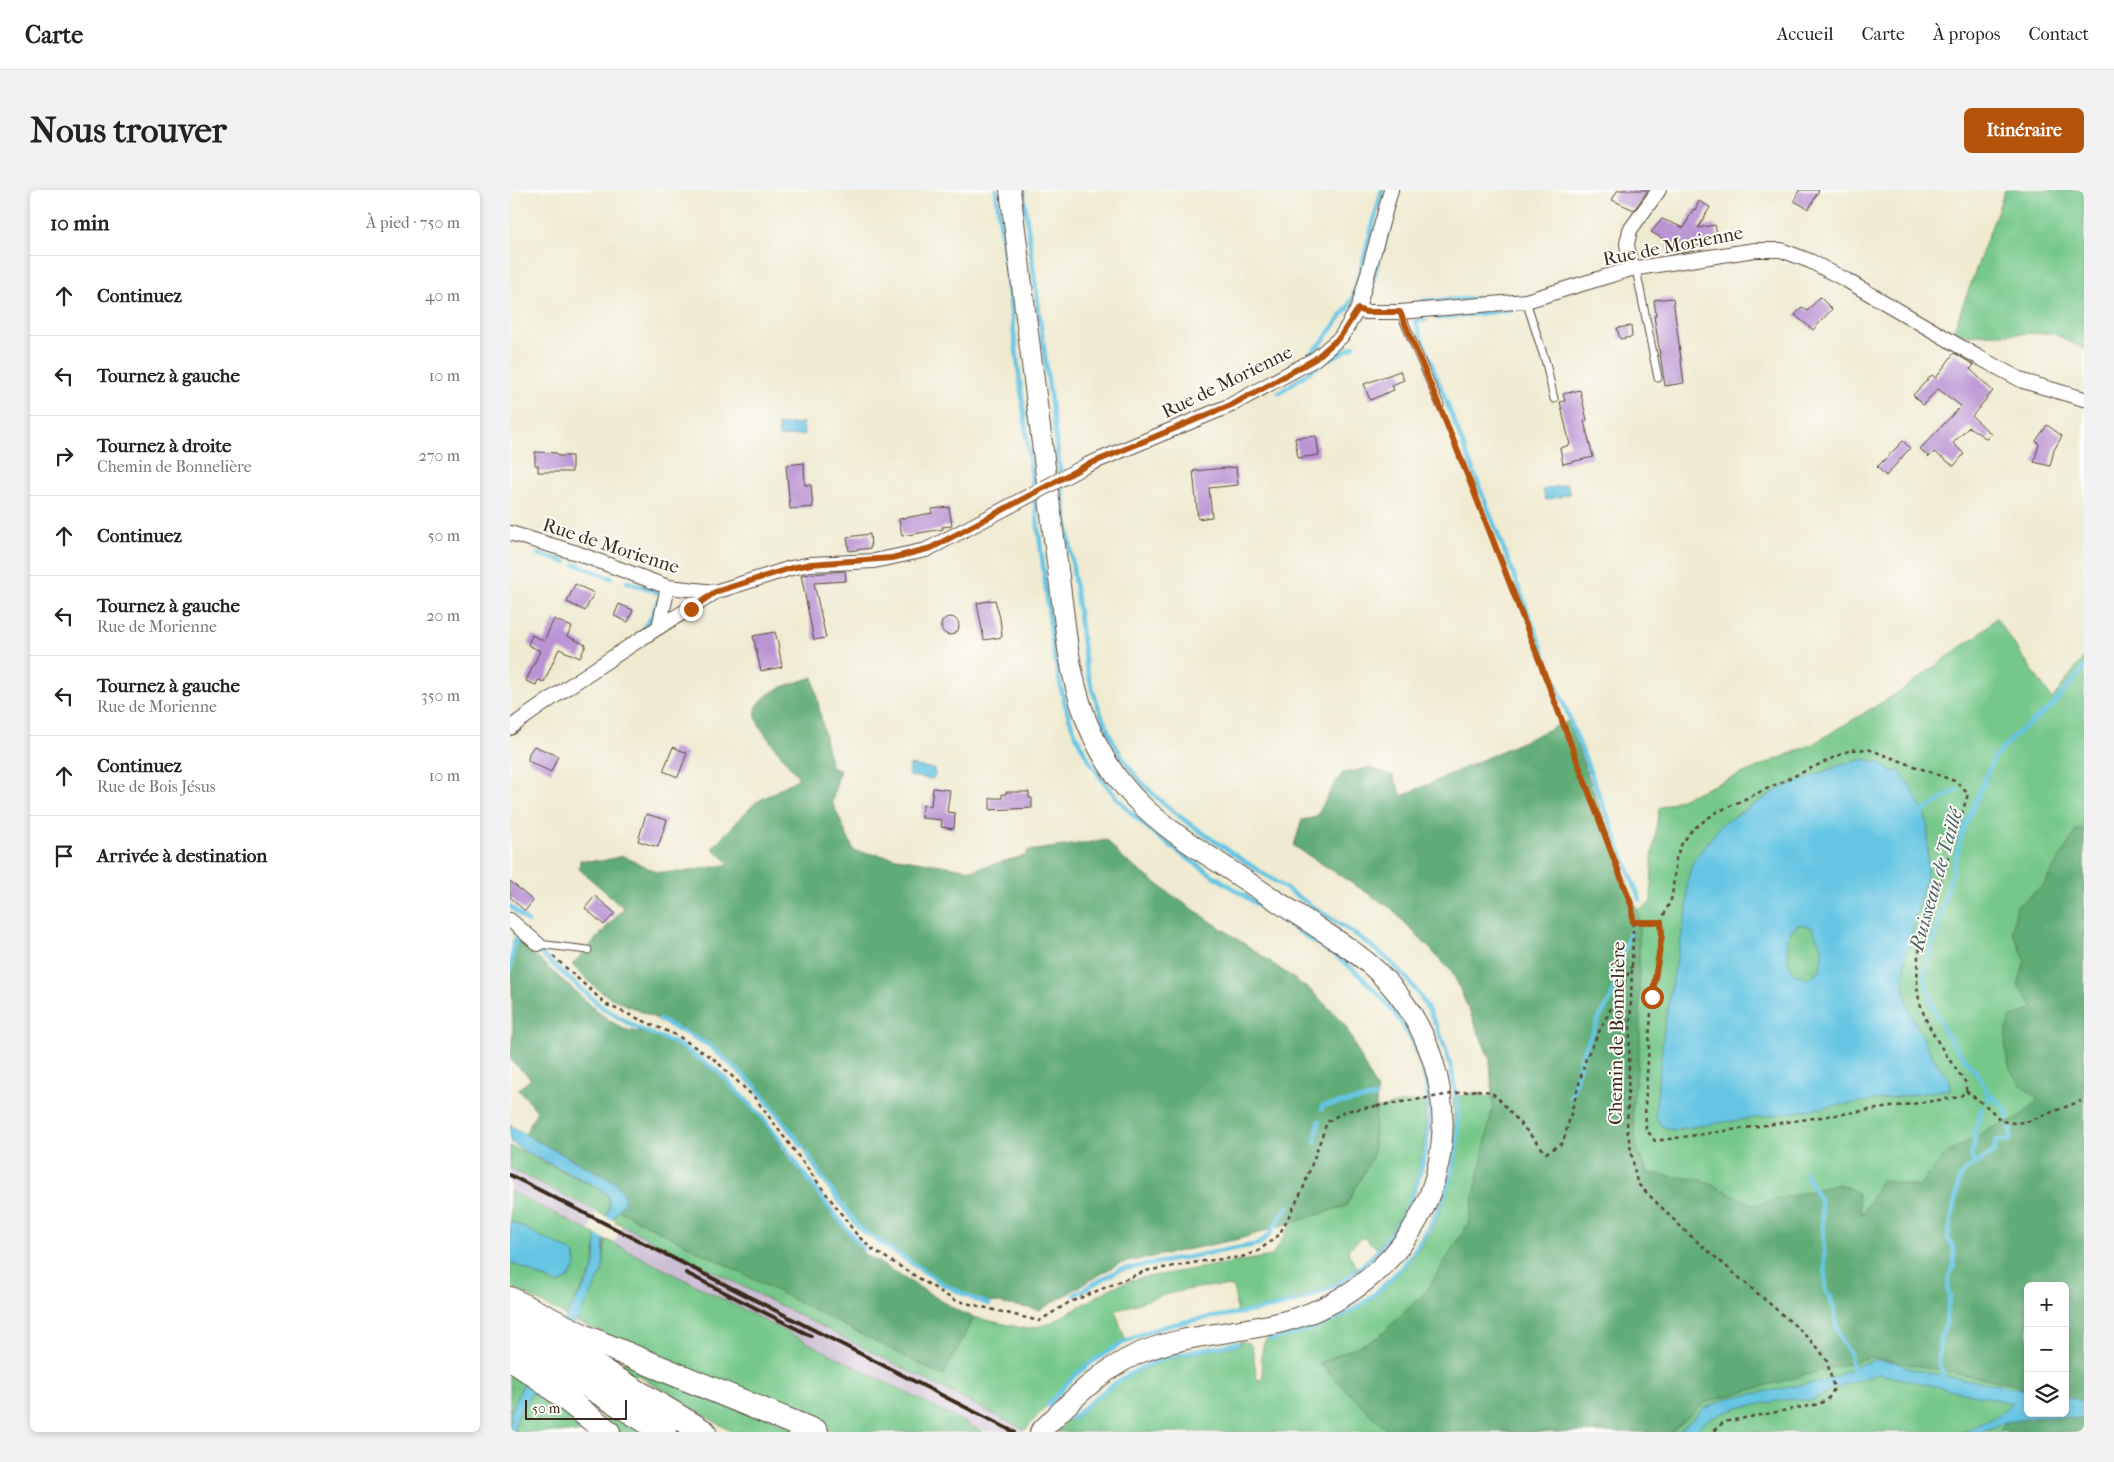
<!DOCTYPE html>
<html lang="fr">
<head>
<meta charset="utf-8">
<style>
  :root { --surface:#fff; --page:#f2f2f2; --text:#222; --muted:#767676; --line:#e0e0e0; --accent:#b45309 }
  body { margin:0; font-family:"IM FELL French Canon",serif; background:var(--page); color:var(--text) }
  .controls { position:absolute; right:15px; bottom:15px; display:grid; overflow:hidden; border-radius:8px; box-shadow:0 2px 8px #0003 }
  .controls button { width:45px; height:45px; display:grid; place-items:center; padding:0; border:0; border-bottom:1px solid var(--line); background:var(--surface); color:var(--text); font:25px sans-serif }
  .scale { position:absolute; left:15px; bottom:12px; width:102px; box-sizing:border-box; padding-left:5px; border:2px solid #3b2a1e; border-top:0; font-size:14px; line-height:18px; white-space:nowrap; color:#3b2a1e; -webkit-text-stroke:4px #fdfcf7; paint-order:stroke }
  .stop { position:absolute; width:15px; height:15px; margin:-11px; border:4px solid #b45309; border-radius:50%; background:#fff }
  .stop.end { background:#b45309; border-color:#fff; box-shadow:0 1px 5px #0008 }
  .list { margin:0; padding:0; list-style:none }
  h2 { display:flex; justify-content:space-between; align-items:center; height:65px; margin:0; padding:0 20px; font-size:21px }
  h2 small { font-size:16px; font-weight:400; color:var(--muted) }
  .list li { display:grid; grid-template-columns:32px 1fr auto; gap:15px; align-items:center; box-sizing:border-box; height:80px; padding:0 20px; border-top:1px solid var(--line) }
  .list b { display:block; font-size:19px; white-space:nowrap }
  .list p { margin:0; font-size:16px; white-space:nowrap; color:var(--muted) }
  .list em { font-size:16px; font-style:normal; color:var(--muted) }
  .icon { flex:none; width:28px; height:28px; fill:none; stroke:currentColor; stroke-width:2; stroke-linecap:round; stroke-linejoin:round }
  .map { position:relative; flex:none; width:1574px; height:1242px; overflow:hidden; border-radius:8px }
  header { display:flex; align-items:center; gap:30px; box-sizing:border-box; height:70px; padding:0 25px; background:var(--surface); border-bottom:1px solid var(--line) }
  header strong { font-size:24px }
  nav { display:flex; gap:28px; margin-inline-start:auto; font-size:18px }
  .intro { display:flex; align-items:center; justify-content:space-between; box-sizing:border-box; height:120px; padding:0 30px }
  h1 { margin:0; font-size:35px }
  .button { padding:12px 22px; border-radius:8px; background:var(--accent); color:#fff; font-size:18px; font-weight:700 }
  main { display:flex; gap:30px; padding:0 30px }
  aside { flex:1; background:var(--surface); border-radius:8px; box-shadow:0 2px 8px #0003 }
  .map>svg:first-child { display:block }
  .industrial { fill:#ccbed4 }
  .green { fill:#76c88a; stroke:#587954; fill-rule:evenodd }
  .forest { fill:#60ac76; stroke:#4e6b4a; fill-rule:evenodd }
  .water { fill:#65c5e3; stroke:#507880; fill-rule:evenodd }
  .pier { fill:#efead0 }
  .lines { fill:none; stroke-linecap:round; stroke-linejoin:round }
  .stream { stroke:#65c5e3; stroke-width:4.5 }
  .building { fill:#b993d3 }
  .service-casing { stroke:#564739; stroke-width:9 }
  .minor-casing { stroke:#564739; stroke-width:16 }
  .secondary-casing { stroke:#564739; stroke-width:22 }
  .trunk-casing { stroke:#564739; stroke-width:26 }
  .path { stroke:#564739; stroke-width:2.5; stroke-dasharray:4 4; stroke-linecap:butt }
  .service { stroke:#fff; stroke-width:7 }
  .minor { stroke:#fff; stroke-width:14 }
  .secondary { stroke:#fff; stroke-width:20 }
  .trunk { stroke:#fff; stroke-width:24 }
  .rail { stroke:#3b2a1e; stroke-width:4 }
  .minor-bridge-casing { stroke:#564739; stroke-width:16; stroke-linecap:butt }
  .path-bridge { stroke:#564739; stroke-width:2.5; stroke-dasharray:4 4; stroke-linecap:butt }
  .minor-bridge { stroke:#fff; stroke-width:14 }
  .route { stroke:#b45309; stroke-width:6 }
  .labels { text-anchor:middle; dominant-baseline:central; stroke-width:4; stroke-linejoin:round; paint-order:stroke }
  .street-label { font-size:19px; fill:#3b2a1e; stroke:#fdfcf7 }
  .water-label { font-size:20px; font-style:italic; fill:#4a6063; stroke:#fdfcf7 }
</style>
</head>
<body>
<header>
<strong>Carte</strong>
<nav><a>Accueil</a><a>Carte</a><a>À propos</a><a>Contact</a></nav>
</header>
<div class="intro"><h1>Nous trouver</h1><a class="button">Itinéraire</a></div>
<main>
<aside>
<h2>10 min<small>À pied · 750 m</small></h2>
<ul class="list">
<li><svg class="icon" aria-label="ahead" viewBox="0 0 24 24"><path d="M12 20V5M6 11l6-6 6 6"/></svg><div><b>Continuez</b></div><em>40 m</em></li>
<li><svg class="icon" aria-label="left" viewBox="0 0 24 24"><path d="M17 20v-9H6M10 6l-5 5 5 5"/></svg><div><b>Tournez à gauche</b></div><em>10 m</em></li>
<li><svg class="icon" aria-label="right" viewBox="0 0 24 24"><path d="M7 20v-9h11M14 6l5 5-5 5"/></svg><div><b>Tournez à droite</b><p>Chemin de Bonnelière</p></div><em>270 m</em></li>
<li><svg class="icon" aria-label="ahead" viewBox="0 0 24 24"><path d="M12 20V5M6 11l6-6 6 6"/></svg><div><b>Continuez</b></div><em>50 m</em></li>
<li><svg class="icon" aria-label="left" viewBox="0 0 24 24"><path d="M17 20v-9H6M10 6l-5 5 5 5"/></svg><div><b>Tournez à gauche</b><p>Rue de Morienne</p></div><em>20 m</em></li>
<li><svg class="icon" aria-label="left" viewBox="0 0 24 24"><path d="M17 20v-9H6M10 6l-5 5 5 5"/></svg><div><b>Tournez à gauche</b><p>Rue de Morienne</p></div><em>350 m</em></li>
<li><svg class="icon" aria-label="ahead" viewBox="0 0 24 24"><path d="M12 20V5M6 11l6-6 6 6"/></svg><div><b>Continuez</b><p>Rue de Bois Jésus</p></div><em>10 m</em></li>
<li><svg class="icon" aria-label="arrive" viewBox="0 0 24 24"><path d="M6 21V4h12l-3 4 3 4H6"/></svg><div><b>Arrivée à destination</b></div></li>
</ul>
</aside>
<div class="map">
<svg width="1574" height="1242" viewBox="0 0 1574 1242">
  <rect width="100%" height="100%" fill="#fdfcf7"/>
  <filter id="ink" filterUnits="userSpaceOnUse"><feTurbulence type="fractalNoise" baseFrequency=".02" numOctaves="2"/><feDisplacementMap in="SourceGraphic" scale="10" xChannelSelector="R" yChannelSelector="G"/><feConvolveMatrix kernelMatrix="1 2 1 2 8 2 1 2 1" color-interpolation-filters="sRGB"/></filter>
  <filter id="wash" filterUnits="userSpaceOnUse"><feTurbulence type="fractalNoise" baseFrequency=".0096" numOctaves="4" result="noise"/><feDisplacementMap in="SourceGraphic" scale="20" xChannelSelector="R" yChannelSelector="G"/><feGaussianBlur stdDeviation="1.12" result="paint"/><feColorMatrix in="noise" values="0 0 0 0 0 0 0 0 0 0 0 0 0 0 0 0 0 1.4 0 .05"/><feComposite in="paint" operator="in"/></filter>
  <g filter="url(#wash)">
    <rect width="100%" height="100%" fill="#efead0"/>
    <!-- industrial -->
    <g class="industrial">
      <polygon points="0,978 86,1022 79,1041 0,1001"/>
      <polygon points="112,1034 515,1240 513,1242 473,1242 104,1054"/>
    </g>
    <!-- green -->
    <g class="green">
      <polygon points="1495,0 1574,0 1574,159 1543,143 1442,145"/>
      <path d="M1486 428 1542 509 1574 467V1242H547L557 1230 562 1231C579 1216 596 1200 616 1188 651 1167 691 1162 731 1155L730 1151 739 1153 742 1157 747 1190 753 1189C753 1177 747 1151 761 1146L762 1150C778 1146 794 1142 809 1136 867 1115 920 1062 937 1002 944 977 945 933 943 907L966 903 982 908 980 869 943 783 881 718 784 656 792 630 1122 723 1141 713 1142 669 1149 618 1301 555 1391 501 1468 445ZM1518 1096H1555V1223H1518Z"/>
      <path d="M915 911C919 966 904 1016 867 1058L853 1047 839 1058 838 1063 847 1077C807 1107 775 1114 727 1123L724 1097C683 1093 644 1108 605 1121L616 1151C573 1174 546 1204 515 1240L102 1030 108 1020 370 1153 450 1122 457 1126 517 1139 539 1134 603 1097 625 1089 762 1066 783 1032 836 1016 863 965 866 919 889 913Z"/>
      <path d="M0 956 94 1001C101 1010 100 1016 96 1026L0 978Z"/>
      <path d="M0 1001 87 1045 83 1080 56 1126 0 1096V1072L47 1094C60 1091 68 1079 65 1065L61 1062 0 1031Z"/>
      <polygon points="95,1049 473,1242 323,1242 66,1131 90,1086 94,1074"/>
      <polygon points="116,1169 293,1242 222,1242 128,1185 126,1187 111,1178"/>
      <polygon points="0,1182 16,1193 19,1207 25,1200 69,1232 87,1242 0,1242"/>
      <polygon points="87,1218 91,1218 131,1242 108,1242 86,1220"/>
    </g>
    <!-- forest -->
    <g class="forest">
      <path d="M303 487 321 577 330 579 322 612 344 661 462 680 517 665V661L597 650 611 667 662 705 751 765 804 803 835 835 867 901 863 965 836 1016 729 1049 608 1074 530 1120 464 1109 435 1095 363 1048 349 1038 339 1025 297 963 245 896 199 855 176 842 101 808 86 798 62 775 114 718 69 679 70 670 91 671 113 666 147 682H173L220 674 202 658 245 613 289 588C279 574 249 541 246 527 243 516 254 507 262 502 274 495 290 492 303 487Z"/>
      <path d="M1058 531 1129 725 1130 853 1122 920 1127 960 1139 983 1192 990 1244 1015 1329 994 1347 1002 1352 1025 1371 990 1408 997 1436 964 1481 938 1509 928 1528 909C1522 903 1513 898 1508 891 1493 874 1493 848 1500 828L1524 818 1508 795 1515 770 1502 741 1507 716 1533 696 1567 639H1574V1242H1490L1511 1195 1361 1167 1196 1212 1161 1242H878L809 1173 869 1147 917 1100 958 1034 983 916 980 869 943 783 881 718 784 656 792 630 806 627 825 593 833 583 860 578 883 586 892 606ZM1518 1096H1555V1223H1518Z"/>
      <polygon points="8,751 92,825 113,839 152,847 169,855 210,883 253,928 270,957 353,1063 450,1122 464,1127 433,1186 108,1020 115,1010 103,991 15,944 27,921 8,899 21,889 0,869 3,842 1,771"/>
    </g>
    <!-- water -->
    <g class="water">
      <polygon points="293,233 294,245 269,247 268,235"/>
      <polygon points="1057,294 1060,304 1036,310 1033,300"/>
      <path d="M1357 569 1363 573 1370 571 1377 579 1385 582 1389 580 1400 596 1415 625 1418 639 1417 683 1395 769 1394 794 1396 808 1401 824 1422 866 1439 890 1440 899 1162 940 1151 936 1145 924 1153 846 1162 792 1177 720V691L1183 672 1211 635 1274 596H1278L1333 574ZM1289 734 1302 737 1313 760 1310 780 1298 789 1285 784 1279 774 1277 749 1282 739Z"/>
      <polygon points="400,575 424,579 425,586 422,589 399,586"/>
      <path d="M0 935 27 951 103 991 112 1000 115 1010C107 1022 97 1036 94 1050 92 1062 96 1073 91 1084 70 1132 39 1174 12 1218L6 1231 5 1242H0V1224L12 1197 79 1089 85 1073 86 1047 100 1016 98 1006 91 999 12 960 0 951Z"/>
      <polygon points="0,1031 64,1063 66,1076 57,1090 47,1094 0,1072"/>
      <polygon points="1364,1170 1385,1172 1403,1180 1518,1200 1518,1223 1555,1223 1555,1207 1574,1211 1574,1229 1549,1227 1523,1228 1495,1232 1470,1242 1452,1242 1488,1226 1502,1213 1369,1184 1357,1187 1320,1200 1301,1211 1280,1209 1227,1218 1198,1229 1183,1242 1168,1242 1195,1218 1219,1208 1315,1191 1351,1174"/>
    </g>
    <!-- pier -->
    <polygon class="pier" points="93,1025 105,1031 97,1050 85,1044"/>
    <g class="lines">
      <!-- stream -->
      <g class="stream">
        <path d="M486 0 544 464C550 492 554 519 566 545 599 618 656 655 721 697 756 720 791 743 826 766 879 806 922 860 919 930 914 1017 866 1091 778 1114 729 1127 678 1125 630 1145 609 1154 587 1167 569 1182 558 1191 548 1204 538 1215"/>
        <path d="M513 0 576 477C588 521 603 563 635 596 661 623 693 643 724 664 755 685 786 705 817 726 842 742 867 758 888 779 919 810 939 856 945 899 952 940 946 984 927 1022 902 1073 865 1115 810 1136 795 1142 778 1146 761 1150"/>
        <polyline points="872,62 888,0"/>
        <polyline points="862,93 868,73"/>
        <polyline points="912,111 976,108"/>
        <polyline points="839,119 837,118 844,105 872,0"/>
        <polyline points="928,128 1002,120"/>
        <polyline points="916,130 905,131 1130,710"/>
        <polyline points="797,167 813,151 837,118"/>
        <polyline points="820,169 844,156"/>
        <polyline points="769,203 808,176"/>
        <polyline points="28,364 56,372"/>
        <polyline points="65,374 101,388"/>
        <polyline points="117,392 143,400 147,403"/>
        <polyline points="135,436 142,427 148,411"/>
        <polyline points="1410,624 1446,600"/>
        <polyline points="0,716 18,732"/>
        <polyline points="24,758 93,818 127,838 169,855 210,883 253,928 317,1015 353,1059"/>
        <polyline points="0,781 5,750 8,748 14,749"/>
        <polyline points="150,830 199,855 245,896 293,957"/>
        <path d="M1479 904C1488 911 1497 917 1498 928"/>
        <polyline points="1061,907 1073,863 1091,825 1101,809 1119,744"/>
        <polyline points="1479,911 1479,904 1468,885 1440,850 1425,822 1414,787 1453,641 1484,568 1505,545 1540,518 1574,478"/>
        <polyline points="812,919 812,916 865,907"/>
        <polyline points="805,953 809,931"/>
        <polyline points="297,963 311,986 349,1038 435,1095 464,1109 479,1114"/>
        <path d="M1466 973C1457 964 1462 965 1464 955 1465 951 1465 946 1464 942 1469 936 1468 927 1472 919"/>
        <polyline points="1296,983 1298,990 1310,1009 1312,1023 1316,1102 1321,1106 1321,1113 1325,1118 1325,1130 1331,1150 1340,1163 1343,1184"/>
        <polyline points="564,1105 609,1080 749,1054 760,1044 778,1016"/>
        <polyline points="1430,1188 1433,1182 1429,1175 1430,1148 1437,1132 1436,1128 1440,1106 1438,1102 1439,1086 1444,1076 1444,1060 1438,1047 1449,990 1455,980 1483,963 1487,950 1499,951 1501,947 1500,938"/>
        <path d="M561 1229C585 1208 608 1188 638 1175 666 1163 698 1159 728 1153"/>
      </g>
    </g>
    <g id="blocks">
      <!-- building -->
      <g class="building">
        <polygon points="1108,0 1138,0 1124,20 1102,10"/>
        <polygon points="1289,0 1309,0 1299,19 1284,11"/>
        <polygon points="1189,11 1200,17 1188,38 1205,35 1208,48 1201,49 1200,55 1185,56 1185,60 1158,64 1157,51 1141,42 1152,29 1174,38 1183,19 1185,20"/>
        <polygon points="1310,107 1322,119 1303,140 1285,125 1292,117 1297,121"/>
        <polygon points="1163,108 1174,193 1155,196 1144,126 1146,125 1144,110"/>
        <polygon points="1121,136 1122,147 1110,149 1107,138"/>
        <polygon points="1444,163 1464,175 1460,179 1483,201 1462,226 1481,244 1477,249 1459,237 1443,253 1454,264 1444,276 1424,262 1419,267 1410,259 1451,216 1428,199 1413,215 1403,205 1422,185 1426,188"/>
        <polygon points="890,181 894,190 882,195 884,200 860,210 854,194"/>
        <polygon points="1070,200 1077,230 1074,231 1083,267 1053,274 1050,258 1060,255 1050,212 1055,211 1053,204"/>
        <polygon points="1537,235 1552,246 1544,260 1540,276 1524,272 1529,254 1526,251"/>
        <polygon points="806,246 809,265 788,268 785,248"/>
        <polygon points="1393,251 1400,258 1376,286 1367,277"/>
        <polygon points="25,262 47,263 48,266 62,266 62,282 28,282 28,275 25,275"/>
        <polygon points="294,273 295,295 301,295 303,317 280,319 276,275"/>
        <polygon points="726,277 728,295 699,298 702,327 688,329 683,281"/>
        <polygon points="439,317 442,336 432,337 433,339 392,346 389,329 422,323 422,319"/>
        <polygon points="360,344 361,358 339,361 337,347"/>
        <polygon points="335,381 336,391 304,393 316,448 304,450 291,385"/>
        <polygon points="65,394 84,403 75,421 57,412"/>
        <polygon points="485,410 490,428 492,447 474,450 467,413"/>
        <polygon points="109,414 123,420 118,432 104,426"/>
        <circle cx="440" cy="436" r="9"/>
        <polygon points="44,429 62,437 57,446 76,455 70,468 49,459 34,492 28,490 26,495 16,491 30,461 18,455 22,445 34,451"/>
        <polygon points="265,442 268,453 272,477 251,481 243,446"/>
        <polygon points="24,556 48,566 41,582 18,571 19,563"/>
        <polygon points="163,557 177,563 168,587 153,581"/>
        <polygon points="423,598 440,600 437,622 445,623 444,639 431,637 432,630 412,628 413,615 421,616"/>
        <polygon points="496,602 519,602 519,608 522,608 522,618 480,620 480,608 492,608 492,604 496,604"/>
        <polygon points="136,624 157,630 148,657 128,651"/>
        <polygon points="0,691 23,711 15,721 0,707"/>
        <polygon points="85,706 105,723 94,735 75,718"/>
      </g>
    </g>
  </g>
  <g filter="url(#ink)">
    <use href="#blocks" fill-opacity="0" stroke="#564739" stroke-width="1"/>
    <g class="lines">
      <defs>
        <g id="service">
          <polyline points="1126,79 1148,188"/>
          <polyline points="1016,111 1036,173 1044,209"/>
          <polyline points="890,122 930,215"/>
          <polyline points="28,754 78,760"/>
        </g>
        <g id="minor">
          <polyline points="1121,79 1117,54 1120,40 1149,0"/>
          <polyline points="848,119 856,122 890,122 1016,111 1121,79 1245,60 1271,60 1300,71 1336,90 1468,167 1513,191 1574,209"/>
          <polyline points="577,275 721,215 805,169 831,147 848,119 881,0"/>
          <polyline points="0,343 67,363 158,397 205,402 281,378 301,374 364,371 416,360 483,325"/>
          <polyline points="149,437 158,397"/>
          <path d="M0 538C47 503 97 471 146 439 166 426 186 416 205 402"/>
          <polyline points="0,730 28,754"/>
        </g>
        <path id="secondary" d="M500 0 558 459C566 509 581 555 613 595 638 626 672 649 705 670 736 691 768 712 799 732 822 747 847 762 867 781 920 832 943 905 928 976 911 1054 848 1113 772 1132 724 1144 673 1144 627 1164 589 1181 559 1213 530 1242"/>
        <g id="trunk">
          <polyline points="0,1109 75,1147 306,1242"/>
          <polyline points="1,1126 194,1242"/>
          <polyline points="0,1148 154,1242"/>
          <polyline points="0,1168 31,1189 98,1242"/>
        </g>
      </defs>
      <!-- service casing -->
      <use href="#service" class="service-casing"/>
      <!-- minor casing -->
      <use href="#minor" class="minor-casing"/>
      <!-- secondary casing -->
      <use href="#secondary" class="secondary-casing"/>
      <!-- trunk casing -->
      <use href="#trunk" class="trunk-casing"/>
      <!-- path -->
      <g class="path">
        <polyline points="933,223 1012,425 1122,717 1123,743 1117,939 1127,993 1175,1041 1289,1139 1309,1159 1317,1171 1324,1199 1318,1209 1309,1214 1214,1232 1202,1242"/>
        <path d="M1123 732H1151L1152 745 1142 807 1135 916 1136 939 1145 951 1450 907 1456 901V893C1438 868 1413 834 1408 804 1406 791 1408 778 1408 765L1458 604 1447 592 1358 559 1340 560 1205 623 1183 639 1171 655 1166 669 1162 707 1151 732"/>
        <polyline points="43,766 97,815 168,846 205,870 245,908 347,1045 362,1059 444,1110 529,1131 558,1113 635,1081 694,1071 732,1067 748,1061 769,1045 793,999 817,932 835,921 867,916"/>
        <polyline points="967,900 981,902 989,909 1036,963 1053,953 1076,868 1122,776"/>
        <polyline points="1456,901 1480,919 1491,931 1505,933 1519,931 1571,911"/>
      </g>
      <!-- service -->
      <use href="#service" class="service"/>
      <!-- minor -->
      <use href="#minor" class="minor"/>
      <!-- secondary -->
      <use href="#secondary" class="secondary"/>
      <!-- trunk -->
      <use href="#trunk" class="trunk"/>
      <!-- rail -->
      <g class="rail">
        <polyline points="0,985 504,1242"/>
        <polyline points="176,1083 301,1146"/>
      </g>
      <defs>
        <polyline id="minor-bridge" points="483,325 577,275"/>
      </defs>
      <!-- minor-bridge casing -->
      <use href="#minor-bridge" class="minor-bridge-casing"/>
      <!-- path-bridge -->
      <polyline class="path-bridge" points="867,916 967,900"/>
      <!-- minor-bridge -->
      <use href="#minor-bridge" class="minor-bridge"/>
    </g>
  </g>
  <g class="lines" filter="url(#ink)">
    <!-- route -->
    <path class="route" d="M181 419 205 402 281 378 301 374 382 368 421 358 577 275 721 215 750 200 805 169 830 147 848 119 856 122H890C974 318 1047 518 1122 717L1123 732H1151L1152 745 1142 807"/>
  </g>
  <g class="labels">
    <!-- street labels -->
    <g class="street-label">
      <text transform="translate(1163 56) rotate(-11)">Rue de Morienne</text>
      <text transform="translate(717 192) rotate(-26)">Rue de Morienne</text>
      <text transform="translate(101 356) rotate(18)">Rue de Morienne</text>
      <text transform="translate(1107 843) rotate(-89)">Chemin de Bonnelière</text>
    </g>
    <!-- water labels -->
    <g class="water-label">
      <text transform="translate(1426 690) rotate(-74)">Ruisseau de Taillé</text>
    </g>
  </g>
</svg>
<div class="controls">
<button>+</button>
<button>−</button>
<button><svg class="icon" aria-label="layers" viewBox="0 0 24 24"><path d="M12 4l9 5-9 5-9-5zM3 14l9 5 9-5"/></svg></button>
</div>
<div class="scale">50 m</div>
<div class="stop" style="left:1142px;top:807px"></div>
<div class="stop end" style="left:181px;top:419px"></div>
</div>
</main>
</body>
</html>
